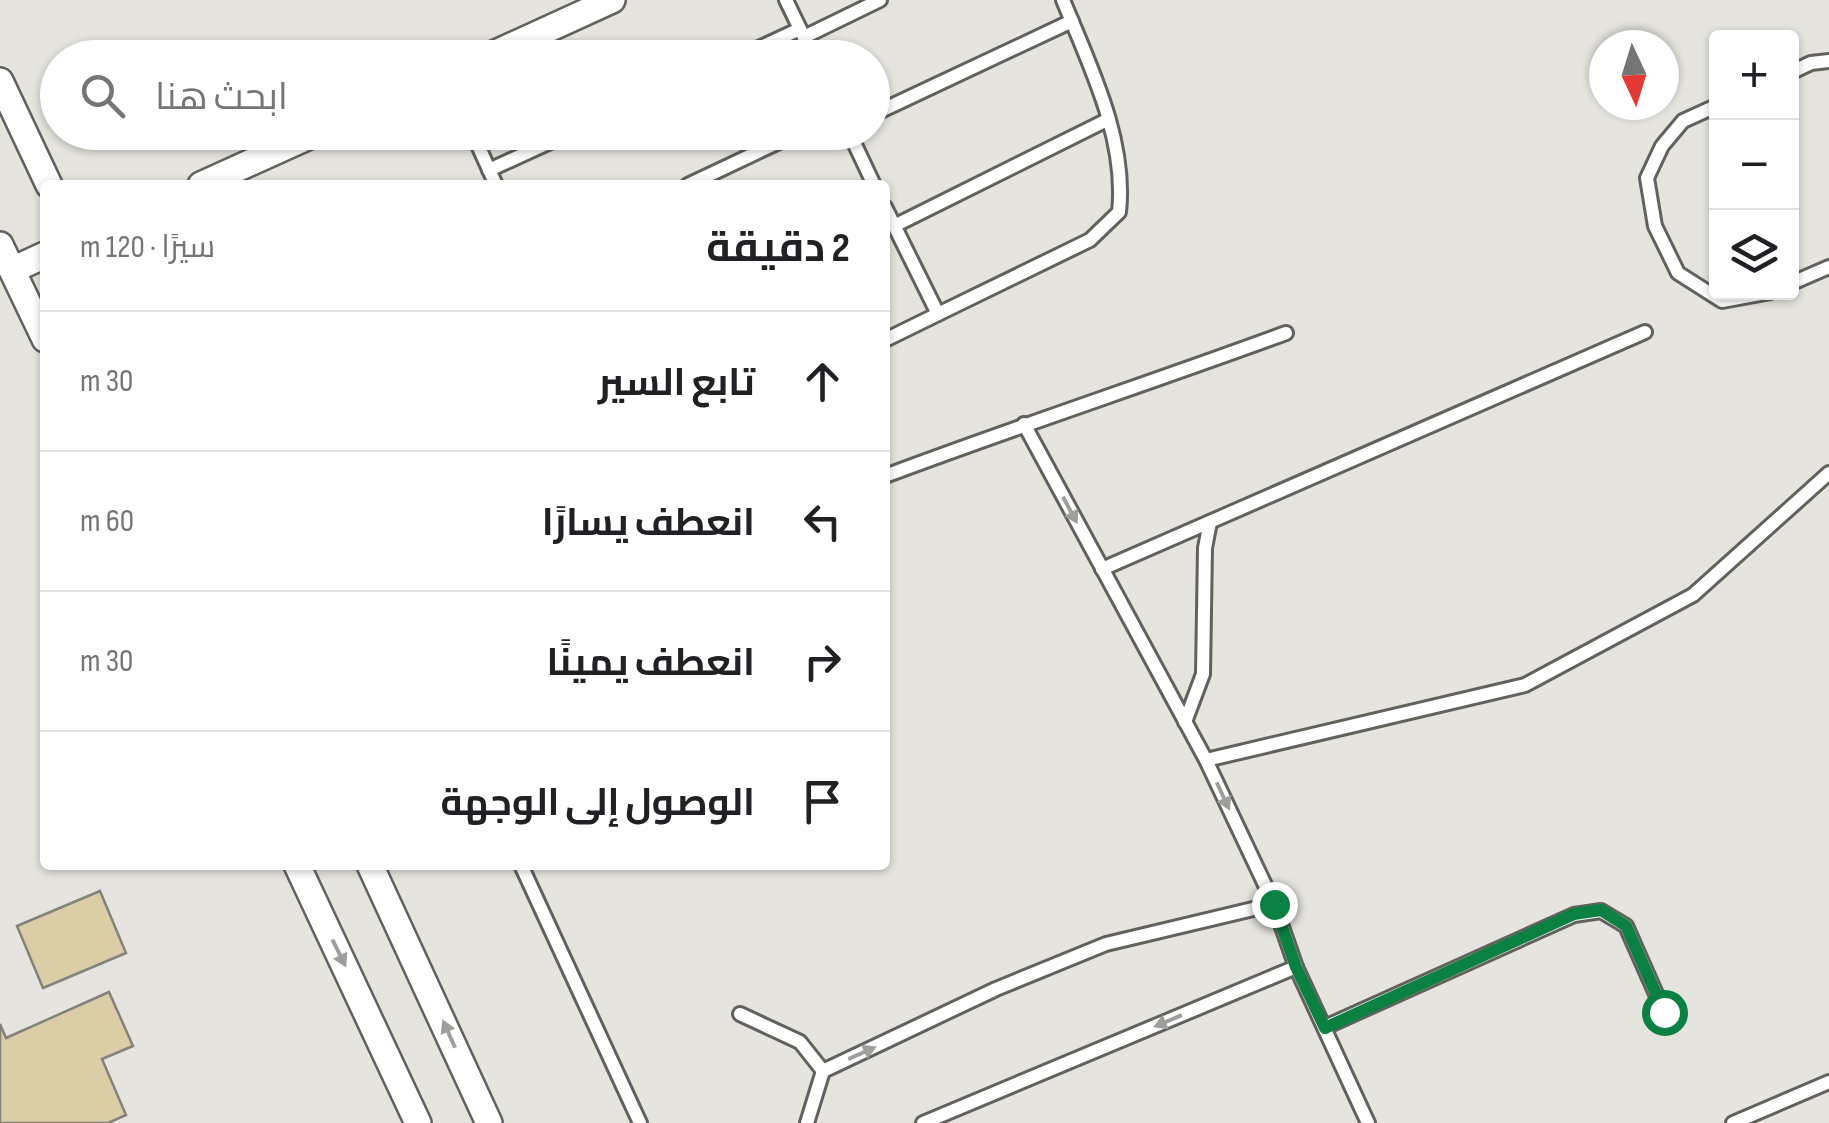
<!DOCTYPE html>
<html lang="ar">
<head>
<meta charset="utf-8">
<style>
  :root { --surface:#fff; --page:#f6f6f6; --text:#202124; --muted:#757577; --line:#e0e0e0 }
  body { margin:0; font-family:"Sofia Sans Condensed",Cairo,sans-serif; background:var(--page); color:var(--text); direction:rtl }
  .controls { position:absolute; right:30px; top:30px; display:grid; overflow:hidden; border-radius:10px; box-shadow:0 2px 8px #0004 }
  .controls button { width:90px; height:90px; display:grid; place-items:center; padding:0; border:0; border-bottom:2px solid var(--line); background:var(--surface); color:var(--text); font:50px sans-serif }
  .compass { position:absolute; left:1589px; top:30px; width:90px; height:90px; border-radius:50%; background:var(--surface); box-shadow:0 2px 8px #0004; rotate:176deg }
  .stop { position:absolute; width:30px; height:30px; margin:-22px; border:8px solid #0b8043; border-radius:50%; background:#fff }
  .stop.end { background:#0b8043; border-color:#fff; box-shadow:0 2px 10px #0008 }
  .list { margin:0; padding:0; list-style:none }
  h2 { display:flex; justify-content:space-between; align-items:center; height:130px; margin:0; padding:0 40px; font-size:42px }
  h2 small { font-size:32px; font-weight:400; color:var(--muted) }
  .list li { display:grid; grid-template-columns:65px 1fr auto; gap:30px; align-items:center; box-sizing:border-box; height:140px; padding:0 40px; border-top:2px solid var(--line) }
  .list b { display:block; font-size:38px; white-space:nowrap }
  .list em { font-size:32px; font-style:normal; color:var(--muted) }
  .icon { flex:none; width:55px; height:55px; fill:none; stroke:currentColor; stroke-width:2; stroke-linecap:round; stroke-linejoin:round }
  .map { position:relative; flex:none; width:1829px; height:1123px; overflow:hidden; direction:ltr }
  .search { position:absolute; background:var(--surface); box-shadow:0 2px 8px #0004; left:40px; top:40px; width:850px; height:110px; display:flex; align-items:center; gap:25px; box-sizing:border-box; padding:0 35px; border-radius:55px; color:var(--muted); font-size:38px }
  .panel { position:absolute; background:var(--surface); box-shadow:0 2px 8px #0004; left:40px; top:180px; width:850px; height:690px; border-radius:10px; direction:rtl }
  .map>svg:first-child { display:block }
  .building { fill:#dbcda5; stroke:#84827d; stroke-width:2.5 }
  .lines { fill:none; stroke-linecap:round; stroke-linejoin:round }
  .service-casing { stroke:#63615c; stroke-width:18 }
  .minor-casing { stroke:#63615c; stroke-width:30 }
  .service { stroke:#fff; stroke-width:12 }
  .minor { stroke:#fff; stroke-width:25 }
  .oneway { fill:#9e9e9d }
  .route { stroke:#0b8043; stroke-width:12 }
</style>
</head>
<body>
<div class="map">
<svg width="1829" height="1123" viewBox="0 0 1829 1123">
  <rect width="100%" height="100%" fill="#e6e4de"/>
  <!-- building -->
  <g class="building">
    <polygon points="100,891 126,953 43,988 17,926"/>
    <polygon points="109,992 133,1046 102,1059 126,1115 108,1123 0,1123 0,1024 6,1038"/>
  </g>
  <g class="lines">
    <defs>
      <g id="service">
        <polyline points="786,0 814,58"/>
        <polyline points="804,37 880,0"/>
        <polyline points="737,58 800,29"/>
        <polyline points="1792,72 1811,63 1829,61"/>
        <polyline points="1716,106 1683,121 1662,146 1647,178 1655,226 1678,273 1722,301 1771,292"/>
        <polyline points="872,115 1072,21"/>
        <polyline points="472,132 496,185"/>
        <polyline points="849,132 874,185"/>
        <polyline points="489,170 572,132"/>
        <polyline points="688,185 800,132"/>
        <polyline points="885,207 938,314 885,340"/>
        <polyline points="894,226 1107,120"/>
        <polyline points="1792,283 1829,267"/>
        <path d="M938 314 1090 240 1119 212C1127 140 1090 66 1063 0"/>
        <path d="M885 476C1018 426 1153 382 1286 333"/>
        <polyline points="1102,569 1645,332"/>
        <polyline points="1185,722 1203,674 1205,548 1210,522"/>
        <polyline points="1206,760 1525,685 1693,595 1829,473"/>
        <polyline points="521,865 640,1123"/>
        <polyline points="1296,967 1368,1123"/>
        <polyline points="740,1014 800,1042 823,1071"/>
        <polyline points="1325,1027 1574,915 1601,911 1626,926 1664,1012"/>
        <polyline points="807,1123 823,1071 996,989 1106,944 1274,904"/>
        <polyline points="923,1123 1296,967 1274,904 1206,760 1024,424"/>
        <polyline points="1733,1123 1829,1082"/>
      </g>
      <g id="minor">
        <polyline points="485,58 612,0"/>
        <polyline points="0,81 49,185"/>
        <polyline points="201,185 318,132"/>
        <polyline points="0,245 45,339"/>
        <polyline points="12,270 45,255"/>
        <polyline points="297,865 418,1123"/>
        <polyline points="370,865 489,1123"/>
      </g>
    </defs>
    <!-- service casing -->
    <use href="#service" class="service-casing"/>
    <!-- minor casing -->
    <use href="#minor" class="minor-casing"/>
    <!-- service -->
    <use href="#service" class="service"/>
    <!-- minor -->
    <use href="#minor" class="minor"/>
  </g>
  <!-- one-way arrows -->
  <defs><path id="oneway-solid" d="M-6-.8H1V-3.2L6.5 0L1 3.2V.8H-6Z" transform="scale(2.5)"/></defs>
  <g class="oneway">
    <use href="#oneway-solid" transform="translate(1070 510) rotate(62)"/>
    <use href="#oneway-solid" transform="translate(1223 796) rotate(65)"/>
    <use href="#oneway-solid" transform="translate(339 953) rotate(64)"/>
    <use href="#oneway-solid" transform="translate(1168 1021) rotate(157)"/>
    <use href="#oneway-solid" transform="translate(449 1034) rotate(-114)"/>
    <use href="#oneway-solid" transform="translate(862 1053) rotate(-24)"/>
  </g>
  <g class="lines">
    <!-- route -->
    <polyline class="route" points="1274,904 1296,967 1325,1028 1574,914 1601,910 1626,926 1664,1012"/>
  </g>
</svg>
<div class="controls">
<button>+</button>
<button>−</button>
<button><svg class="icon" aria-label="layers" viewBox="0 0 24 24"><path d="M12 4l9 5-9 5-9-5zM3 14l9 5 9-5"/></svg></button>
</div>
<svg class="compass" viewBox="-18 -18 36 36"><path d="M0-13l5 13h-10z" fill="#e53935"/><path d="M0 13l5-13h-10z" fill="#757577"/></svg>
<div class="stop" style="left:1664px;top:1012px"></div>
<div class="stop end" style="left:1274px;top:904px"></div>
<div class="search"><svg class="icon" aria-label="search" viewBox="0 0 24 24"><circle cx="10" cy="10" r="6"/><path d="M15 15l6 6"/></svg>ابحث هنا</div>
<section class="panel">
<h2>2 دقيقة<small>سيرًا · 120 m</small></h2>
<ul class="list">
<li><svg class="icon" aria-label="ahead" viewBox="0 0 24 24"><path d="M12 20V5M6 11l6-6 6 6"/></svg><div><b>تابع السير</b></div><em>30 m</em></li>
<li><svg class="icon" aria-label="left" viewBox="0 0 24 24"><path d="M17 20v-9H6M10 6l-5 5 5 5"/></svg><div><b>انعطف يسارًا</b></div><em>60 m</em></li>
<li><svg class="icon" aria-label="right" viewBox="0 0 24 24"><path d="M7 20v-9h11M14 6l5 5-5 5"/></svg><div><b>انعطف يمينًا</b></div><em>30 m</em></li>
<li><svg class="icon" aria-label="arrive" viewBox="0 0 24 24"><path d="M6 21V4h12l-3 4 3 4H6"/></svg><div><b>الوصول إلى الوجهة</b></div></li>
</ul>
</section>
</div>
</body>
</html>
